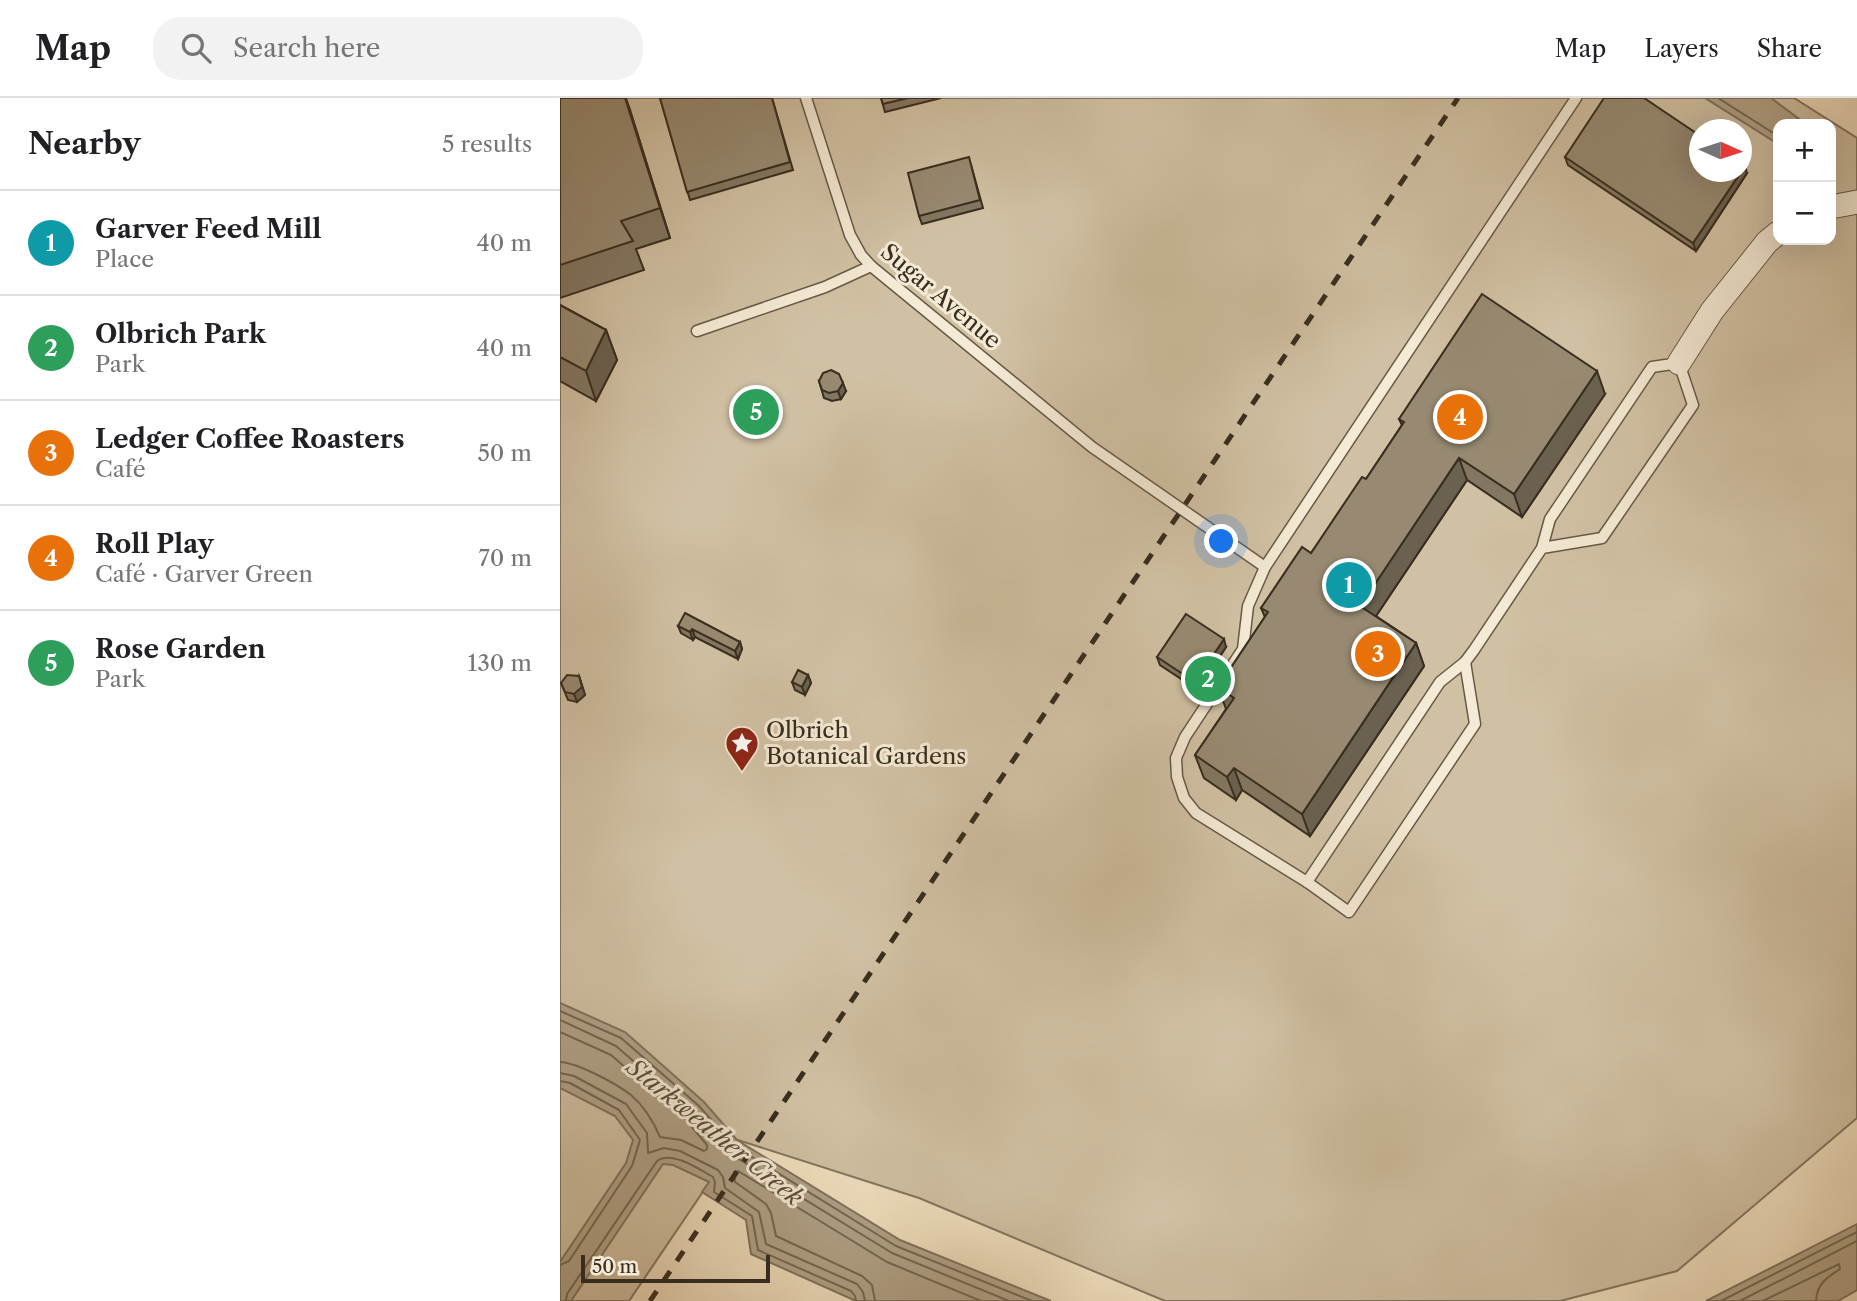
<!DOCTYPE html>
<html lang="en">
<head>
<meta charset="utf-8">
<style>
  :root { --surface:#fff; --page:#f2f2f2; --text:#202124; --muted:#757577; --line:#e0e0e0; --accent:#7c3aed }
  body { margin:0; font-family:"Libre Caslon Text",serif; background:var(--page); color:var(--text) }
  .controls { position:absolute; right:21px; top:21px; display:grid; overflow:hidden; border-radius:14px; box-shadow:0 7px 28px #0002 }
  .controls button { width:63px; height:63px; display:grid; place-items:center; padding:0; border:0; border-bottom:2px solid var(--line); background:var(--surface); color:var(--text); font:35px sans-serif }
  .compass { position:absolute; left:1129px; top:21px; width:63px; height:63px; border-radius:50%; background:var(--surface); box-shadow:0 7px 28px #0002; rotate:93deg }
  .scale { position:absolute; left:21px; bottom:18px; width:189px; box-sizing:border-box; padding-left:7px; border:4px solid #382d1e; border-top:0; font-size:19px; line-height:24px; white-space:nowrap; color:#382d1e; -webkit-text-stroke:5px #f5ead5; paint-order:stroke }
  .you { position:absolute; left:662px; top:444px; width:24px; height:24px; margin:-18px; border:5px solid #fff; border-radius:50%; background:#1a73e8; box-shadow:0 0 0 10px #1a73e833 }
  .badge { display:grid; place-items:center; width:46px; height:46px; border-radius:50%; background:var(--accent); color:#fff; font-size:23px; font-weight:700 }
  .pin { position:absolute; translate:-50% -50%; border:4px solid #fff; box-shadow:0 2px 7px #0006 }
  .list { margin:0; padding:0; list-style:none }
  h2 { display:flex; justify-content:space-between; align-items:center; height:91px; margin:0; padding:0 28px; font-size:30px }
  h2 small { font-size:23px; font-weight:400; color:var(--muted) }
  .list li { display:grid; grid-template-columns:46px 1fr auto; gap:21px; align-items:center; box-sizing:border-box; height:105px; padding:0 28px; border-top:2px solid var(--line) }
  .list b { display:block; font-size:26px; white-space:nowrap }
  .list p { margin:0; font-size:23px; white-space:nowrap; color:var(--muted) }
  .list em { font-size:23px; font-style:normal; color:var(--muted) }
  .icon { flex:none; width:38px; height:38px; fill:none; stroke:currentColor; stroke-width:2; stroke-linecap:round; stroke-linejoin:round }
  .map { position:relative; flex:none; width:1297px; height:1203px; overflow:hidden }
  header { display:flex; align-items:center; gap:42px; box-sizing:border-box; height:98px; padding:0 35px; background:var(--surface); border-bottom:2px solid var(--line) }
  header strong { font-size:33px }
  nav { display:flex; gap:38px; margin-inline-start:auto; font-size:24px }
  .search { width:490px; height:63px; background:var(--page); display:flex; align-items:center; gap:18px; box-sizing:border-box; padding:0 24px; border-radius:28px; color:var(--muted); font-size:26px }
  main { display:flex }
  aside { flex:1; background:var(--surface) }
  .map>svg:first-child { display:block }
  .green { fill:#d1c1a4; stroke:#847761; stroke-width:2; fill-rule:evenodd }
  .water { fill:#b1a288; stroke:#81735e; stroke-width:2 }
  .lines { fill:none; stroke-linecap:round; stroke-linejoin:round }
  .shore { stroke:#746853; stroke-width:2 }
  .lane-casing { stroke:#665a46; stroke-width:13 }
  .street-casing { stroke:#665a46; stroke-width:25 }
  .lane { stroke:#f5ead5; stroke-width:10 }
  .street { stroke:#f5ead5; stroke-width:23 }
  .rail { stroke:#382d1e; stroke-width:5; stroke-dasharray:12 12; stroke-linecap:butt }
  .wall { fill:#837762; stroke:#382d1e; stroke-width:2 }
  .shaded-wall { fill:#6a6150; stroke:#382d1e; stroke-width:2 }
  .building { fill:#988a72; stroke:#382d1e; stroke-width:2 }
  .labels { text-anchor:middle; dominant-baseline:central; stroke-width:6; stroke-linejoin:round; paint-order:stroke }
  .street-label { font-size:23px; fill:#382d1e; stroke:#f5ead5 }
  .poi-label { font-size:23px; fill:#382d1e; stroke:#f5ead5; text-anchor:start }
  .water-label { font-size:24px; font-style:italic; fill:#5c503e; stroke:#f5ead5 }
</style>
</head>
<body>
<header>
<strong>Map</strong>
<div class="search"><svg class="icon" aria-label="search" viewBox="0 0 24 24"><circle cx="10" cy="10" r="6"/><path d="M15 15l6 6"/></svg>Search here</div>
<nav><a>Map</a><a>Layers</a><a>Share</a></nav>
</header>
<main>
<aside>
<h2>Nearby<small>5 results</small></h2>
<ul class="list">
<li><span class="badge" style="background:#0f9aa8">1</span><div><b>Garver Feed Mill</b><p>Place</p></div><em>40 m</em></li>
<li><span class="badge" style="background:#2e9e5b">2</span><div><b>Olbrich Park</b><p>Park</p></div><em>40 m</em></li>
<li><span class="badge" style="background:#e8710a">3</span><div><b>Ledger Coffee Roasters</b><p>Café</p></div><em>50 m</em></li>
<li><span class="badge" style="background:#e8710a">4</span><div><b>Roll Play</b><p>Café · Garver Green</p></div><em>70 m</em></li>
<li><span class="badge" style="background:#2e9e5b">5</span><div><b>Rose Garden</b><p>Park</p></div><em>130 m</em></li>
</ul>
</aside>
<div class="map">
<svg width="1297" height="1203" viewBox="0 0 1297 1203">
  <rect width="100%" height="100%" fill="#f0dfbf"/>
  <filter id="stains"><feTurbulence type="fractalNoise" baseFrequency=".00286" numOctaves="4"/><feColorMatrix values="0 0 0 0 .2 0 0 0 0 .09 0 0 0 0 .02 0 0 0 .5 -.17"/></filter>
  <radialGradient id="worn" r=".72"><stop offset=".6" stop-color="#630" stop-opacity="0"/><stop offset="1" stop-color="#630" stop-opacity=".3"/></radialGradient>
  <!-- green -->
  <path class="green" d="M0 0H1234L1297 40V1020L1117 1173 1000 1203H605L359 1100 178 1042 69 1203H0ZM1218 26H1271V142H1218ZM1140 32H1182V74H1140Z"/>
  <!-- water -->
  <g class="water">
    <polygon points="1145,0 1211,0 1246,26 1218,26 1218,46"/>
    <polygon points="0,905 65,934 144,1004 177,1042 340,1142 491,1203 296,1203 191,1156 186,1122 142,1094 149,1084 113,1067 103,1066 11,1203 0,1203 0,1164 66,1065 73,1042 55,1018 0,990"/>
    <polygon points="1297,1126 1297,1192 1278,1203 1146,1203"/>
  </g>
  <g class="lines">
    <!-- shore -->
    <g class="shore">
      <polyline points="1158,0 1218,38"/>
      <polyline points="0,913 61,940 139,1008 174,1048 336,1148 472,1203"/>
      <polyline points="0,922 56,948 133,1015 169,1055 332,1155 449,1203"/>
      <path d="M0 934 51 957 126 1022 147 1047V1051L144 1053 121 1042 100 1039C94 1025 84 1008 71 997 57 986 18 965 0 964"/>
      <polyline points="0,975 14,978 66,1006 87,1035 88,1055 104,1050 120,1053 158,1072 163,1079 165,1090 199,1114 206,1146 297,1186 303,1194 305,1203"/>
      <polyline points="0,983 10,985 59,1012 80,1042 72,1068 9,1163 0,1167"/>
      <path d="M6 1203 7 1196 97 1063C111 1052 139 1071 153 1079L155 1084 154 1094 192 1118 198 1152 291 1193 295 1198 296 1203"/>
      <polyline points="315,1203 312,1187 302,1178 216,1138 211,1115 206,1106 175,1084 174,1074 178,1073 327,1164 421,1203"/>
      <polyline points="1161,1203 1297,1134"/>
      <polyline points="1180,1203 1297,1143"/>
      <path d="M1203 1203 1279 1166 1280 1171C1266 1180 1257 1186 1256 1203"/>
    </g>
    <defs>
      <g id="lane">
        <polyline points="246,0 290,137 301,157 311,168 532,349 705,469"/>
        <polyline points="137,233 265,189 311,168"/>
        <polyline points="905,564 915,626 789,814 747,784 636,715 624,700 617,679 616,660 625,639 683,551 688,508 705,469 1016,0"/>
        <polyline points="747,784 880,584 905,564 914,552 982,450 990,421 1092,269 1119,265 1133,307 1042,440 982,450"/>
      </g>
      <g id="street">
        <polyline points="1271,109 1297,104"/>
        <polyline points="1119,265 1152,213 1207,144 1218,135"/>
      </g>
    </defs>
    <!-- lane casing -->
    <use href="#lane" class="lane-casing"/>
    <!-- street casing -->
    <use href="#street" class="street-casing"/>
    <!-- lane -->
    <use href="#lane" class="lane"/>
    <!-- street -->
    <use href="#street" class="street"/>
    <!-- rail -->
    <polyline class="rail" points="90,1203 898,0"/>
  </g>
  <!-- wall -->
  <g class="wall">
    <polygon points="0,0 69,9 110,140 76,151 84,172 0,200"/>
    <polygon points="100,0 212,0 233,72 130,102"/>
    <polygon points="321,0 381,0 325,14"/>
    <polygon points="1005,59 1187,75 1136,153 1008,67"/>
    <polygon points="411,67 423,110 362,126 359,118"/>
    <polygon points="0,207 46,232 57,262 36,303 0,283"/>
    <polygon points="259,283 286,293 281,301 272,303 264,300"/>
    <polygon points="1045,296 962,419 907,382 816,518 856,545 864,568 750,738 682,692 676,702 644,680 635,657 666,611 658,589 705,519 701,510 751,455 806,381 842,327 839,321"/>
    <polygon points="118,528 180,544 182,551 178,561 135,539 133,542 121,535"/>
    <polygon points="666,549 638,592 600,567 597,559"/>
    <polygon points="248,577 251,585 245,597 235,592 232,584"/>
    <polygon points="19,578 25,597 17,604 8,602 1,585"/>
  </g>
  <!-- shaded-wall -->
  <g class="shaded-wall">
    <polygon points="65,0 66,0 69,9 110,140 100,110"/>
    <polygon points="1185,68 1187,75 1136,153 1133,145"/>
    <polygon points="46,232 57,262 36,303 26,273"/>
    <polygon points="1037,273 1045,296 962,419 954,396"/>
    <polygon points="283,285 286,293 281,301 278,293"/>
    <polygon points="899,360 907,382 808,530 800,508"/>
    <polygon points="132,531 135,539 133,542 130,534"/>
    <polygon points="664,541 666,549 638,592 635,584"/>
    <polygon points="180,544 182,551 178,561 175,553"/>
    <polygon points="856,545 864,568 750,738 742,716"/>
    <polygon points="248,577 251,585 245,597 242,589"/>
    <polygon points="19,578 25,597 17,604 14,596"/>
    <polygon points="674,670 682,692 676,702 667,679"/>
  </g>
  <!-- building -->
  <g class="building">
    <polygon points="0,0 65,0 100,110 61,123 73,143 0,167"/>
    <polygon points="100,0 212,0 230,64 127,94"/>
    <polygon points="321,0 348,0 323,6"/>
    <polygon points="1044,0 1084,0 1139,37 1139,74 1181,74 1133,145 1005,59"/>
    <polygon points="409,59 420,102 359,118 348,75"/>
    <polygon points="922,196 1037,273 954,396 899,360 823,474 800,508 856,545 742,716 674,670 667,679 635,657 674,600 658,589 708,514 701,510 742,449 751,455 802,379 806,381 844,324 839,321"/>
    <polygon points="0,207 46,232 26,273 0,259"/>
    <polygon points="271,272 279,276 283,285 278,293 269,295 262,292 259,283 263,275"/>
    <polygon points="125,515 180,544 175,553 132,531 130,534 118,528"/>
    <polygon points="626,516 664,541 635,584 597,559"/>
    <polygon points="238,572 248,577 242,589 232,584"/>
    <polygon points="7,577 19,578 22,589 14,596 5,594 1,585"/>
  </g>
  <!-- icons -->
  <defs>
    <symbol id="sight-pin" viewBox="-11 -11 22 30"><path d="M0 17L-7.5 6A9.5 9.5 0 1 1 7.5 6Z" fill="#8f2418" stroke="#f5ead5"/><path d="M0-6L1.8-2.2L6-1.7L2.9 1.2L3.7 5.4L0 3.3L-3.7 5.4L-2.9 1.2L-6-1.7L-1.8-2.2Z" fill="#fff"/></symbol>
  </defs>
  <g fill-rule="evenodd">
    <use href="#sight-pin" x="163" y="626" width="38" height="52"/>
  </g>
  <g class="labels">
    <!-- street labels -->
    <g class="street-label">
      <text transform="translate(381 198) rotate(40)">Sugar Avenue</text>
    </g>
    <!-- poi labels -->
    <g class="poi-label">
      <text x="206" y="632">Olbrich<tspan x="206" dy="26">Botanical Gardens</tspan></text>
    </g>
    <!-- water labels -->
    <g class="water-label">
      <text transform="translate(155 1034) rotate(39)">Starkweather Creek</text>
    </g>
  </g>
  <rect width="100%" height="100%" filter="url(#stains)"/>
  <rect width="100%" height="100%" fill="url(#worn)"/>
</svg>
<div class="controls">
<button>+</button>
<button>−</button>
</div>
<svg class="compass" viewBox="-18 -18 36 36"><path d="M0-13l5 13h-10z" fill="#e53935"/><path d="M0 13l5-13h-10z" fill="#757577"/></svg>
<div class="scale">50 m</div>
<div class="you"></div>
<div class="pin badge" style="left:789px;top:487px;background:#0f9aa8">1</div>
<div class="pin badge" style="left:648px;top:581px;background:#2e9e5b">2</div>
<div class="pin badge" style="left:818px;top:556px;background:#e8710a">3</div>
<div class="pin badge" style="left:900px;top:319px;background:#e8710a">4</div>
<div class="pin badge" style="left:196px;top:314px;background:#2e9e5b">5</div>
</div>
</main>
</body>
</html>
